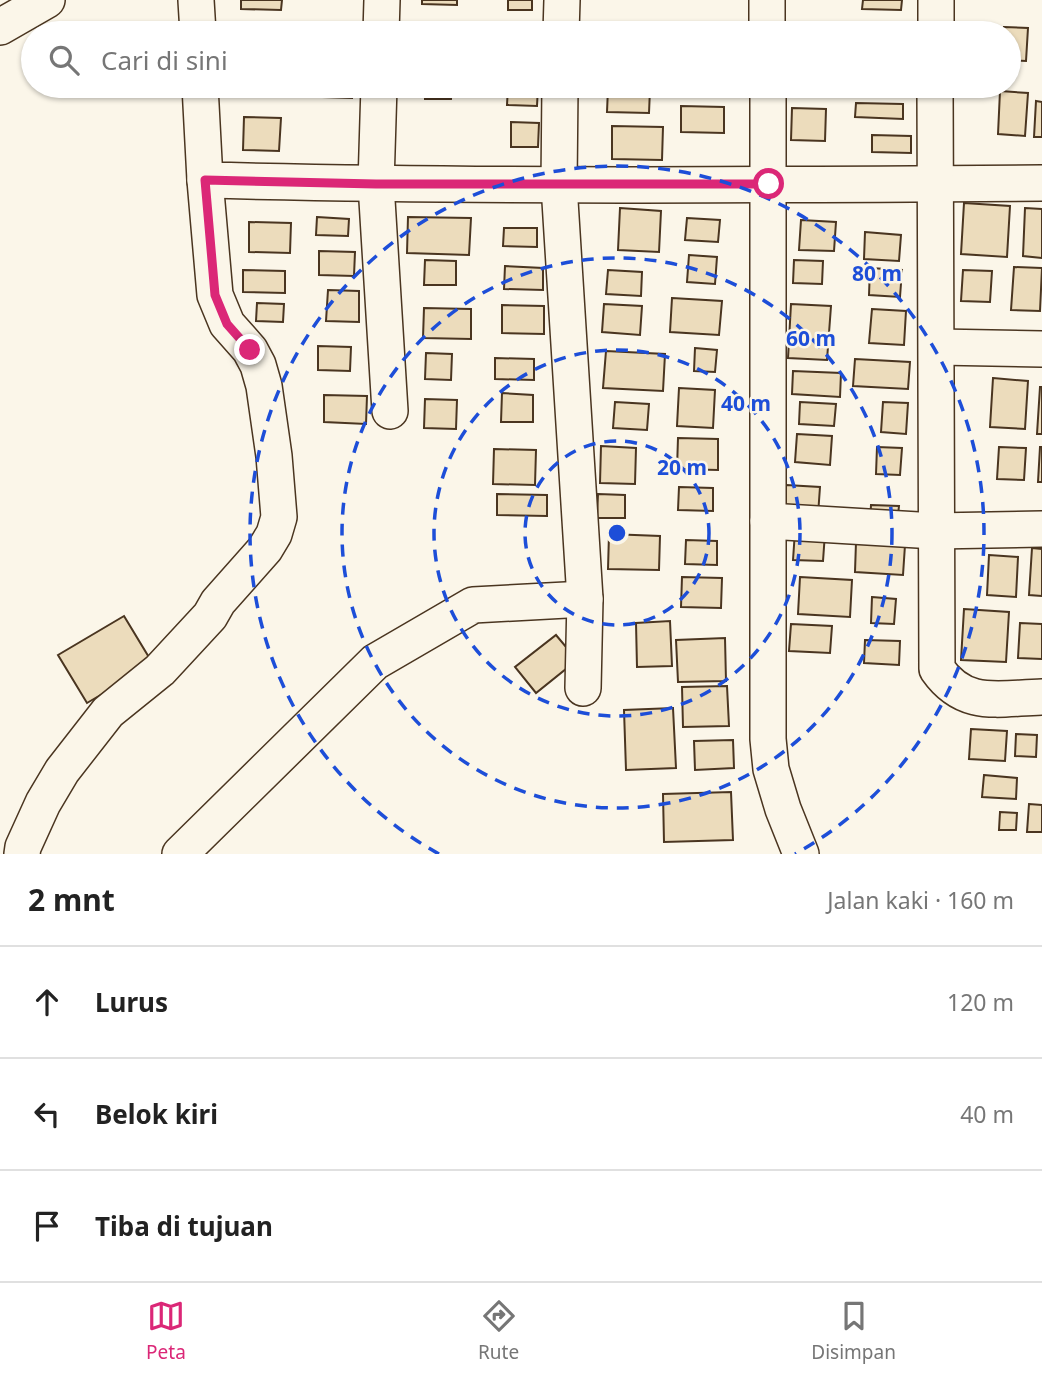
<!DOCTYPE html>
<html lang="id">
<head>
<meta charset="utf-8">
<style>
  :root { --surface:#fff; --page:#f6f6f6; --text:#222; --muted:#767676; --line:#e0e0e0; --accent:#db2777 }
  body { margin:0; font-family:"Noto Sans",sans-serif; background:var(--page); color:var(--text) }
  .stop { position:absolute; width:21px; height:21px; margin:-16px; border:5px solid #db2777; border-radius:50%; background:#fff }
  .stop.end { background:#db2777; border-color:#fff; box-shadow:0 2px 7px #0008 }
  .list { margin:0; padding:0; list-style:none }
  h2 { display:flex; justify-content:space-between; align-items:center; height:91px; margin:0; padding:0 28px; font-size:30px }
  h2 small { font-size:23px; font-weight:400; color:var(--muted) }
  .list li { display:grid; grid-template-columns:46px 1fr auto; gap:21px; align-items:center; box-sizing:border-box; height:112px; padding:0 28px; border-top:2px solid var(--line) }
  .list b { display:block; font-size:26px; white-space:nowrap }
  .list em { font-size:23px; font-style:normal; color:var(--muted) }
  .icon { flex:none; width:38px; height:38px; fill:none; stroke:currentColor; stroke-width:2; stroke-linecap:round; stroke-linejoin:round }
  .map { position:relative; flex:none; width:1042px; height:854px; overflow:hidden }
  .search { position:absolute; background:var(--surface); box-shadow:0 2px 5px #0004; left:21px; right:21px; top:21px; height:77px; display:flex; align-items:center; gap:18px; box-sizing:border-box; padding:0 24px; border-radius:38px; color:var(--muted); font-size:26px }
  .sheet { height:427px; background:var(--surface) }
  nav { display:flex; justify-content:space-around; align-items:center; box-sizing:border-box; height:98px; border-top:2px solid var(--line); background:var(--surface); font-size:19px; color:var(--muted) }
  nav a { display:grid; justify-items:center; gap:4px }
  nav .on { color:var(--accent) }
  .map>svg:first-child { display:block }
  .building { fill:#ecdcbc; stroke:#4a3520; stroke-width:2 }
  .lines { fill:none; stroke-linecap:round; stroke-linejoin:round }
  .minor-casing { stroke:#4a3520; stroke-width:38 }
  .minor { stroke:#fbf6e9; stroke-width:35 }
  .route { stroke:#db2777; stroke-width:9 }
  .ring { fill:none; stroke:#1d4ed8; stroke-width:3.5; stroke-dasharray:12 9 }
  .centre { fill:#1d4ed8; stroke:#fbf6e9; stroke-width:3.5 }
  .ring-label { font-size:21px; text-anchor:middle; font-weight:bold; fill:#1d4ed8; stroke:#fbf6e9; stroke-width:5; stroke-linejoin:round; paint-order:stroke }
</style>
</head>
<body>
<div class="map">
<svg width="1042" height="854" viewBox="0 0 1042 854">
  <rect width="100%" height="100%" fill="#fbf6e9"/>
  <!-- building -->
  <g class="building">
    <polygon points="241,0 282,0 281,10 241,9"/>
    <polygon points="422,0 457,0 457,5 422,4"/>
    <rect x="508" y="0" width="24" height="10"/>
    <polygon points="863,0 902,0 901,10 862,9"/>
    <polygon points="420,22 453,23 453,33 420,33"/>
    <polygon points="319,24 341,24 340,33 319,33"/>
    <polygon points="787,24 822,25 822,33 787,33"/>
    <polygon points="696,26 729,27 729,33 695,33"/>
    <polygon points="1004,27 1028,28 1026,61 1009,60 1009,33 1004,33"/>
    <polygon points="247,30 279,31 279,33 247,33"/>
    <polygon points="244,86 275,86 274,95 244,95"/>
    <polygon points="324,86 352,86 352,98 323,97"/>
    <polygon points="425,86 452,86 451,99 425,99"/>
    <polygon points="508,86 538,86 537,106 507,105"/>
    <polygon points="793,86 834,86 834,90 792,89"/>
    <polygon points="608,88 650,89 649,113 607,112"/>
    <polygon points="1000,91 1028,93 1025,136 998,134"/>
    <polygon points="1036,101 1042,102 1042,137 1034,137"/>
    <polygon points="856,103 903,104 903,119 855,117"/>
    <polygon points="681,106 724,107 724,133 681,132"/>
    <polygon points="792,108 826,109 825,141 791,140"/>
    <polygon points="244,117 281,118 279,151 243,150"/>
    <polygon points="511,122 539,123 538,147 511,147"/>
    <polygon points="612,126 663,127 662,160 612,159"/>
    <polygon points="872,135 911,136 911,153 872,152"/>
    <polygon points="964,203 1010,206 1007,257 961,254"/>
    <polygon points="620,208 661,211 659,252 618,250"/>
    <polygon points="1025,208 1042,209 1042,258 1023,256"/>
    <polygon points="317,217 349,219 348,236 316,235"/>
    <polygon points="408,217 471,218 469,255 407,253"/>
    <polygon points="687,218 720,220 718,242 685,240"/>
    <polygon points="801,220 836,222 834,251 799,250"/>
    <polygon points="249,222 291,223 290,253 249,252"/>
    <polygon points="504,228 537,228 537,247 503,246"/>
    <polygon points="865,232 901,235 899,261 864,259"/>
    <polygon points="319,251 355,252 354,276 319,275"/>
    <polygon points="689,255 717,257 715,284 687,282"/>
    <polygon points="425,260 456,261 456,285 424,285"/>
    <polygon points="794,260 823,261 822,284 793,283"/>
    <polygon points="505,266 543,268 543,290 504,289"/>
    <polygon points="1014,267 1042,268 1040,311 1011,310"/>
    <polygon points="870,268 902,270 900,297 869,295"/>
    <polygon points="243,270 285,271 285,293 243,292"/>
    <polygon points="608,270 642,272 641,296 606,294"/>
    <polygon points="963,270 992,271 990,302 961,301"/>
    <polygon points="328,290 359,291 359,322 326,321"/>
    <polygon points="672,298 722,301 719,335 670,332"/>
    <polygon points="257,303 284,304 283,322 256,321"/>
    <polygon points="604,304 642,306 640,335 602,332"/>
    <polygon points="791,304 831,306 827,360 788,358"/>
    <polygon points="502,305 544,306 544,334 502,333"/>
    <polygon points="424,308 471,309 471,339 423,338"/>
    <polygon points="872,309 906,311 904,345 869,343"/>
    <polygon points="318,346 351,347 350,371 318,370"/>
    <polygon points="695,348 717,350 715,372 694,371"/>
    <polygon points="606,351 665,354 663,391 603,388"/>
    <polygon points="426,353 452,354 451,380 425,379"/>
    <polygon points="495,358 534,359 534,380 495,379"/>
    <polygon points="855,359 910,362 908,389 853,386"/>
    <polygon points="793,371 841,373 840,397 792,394"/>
    <polygon points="993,378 1028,381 1025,429 990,427"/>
    <polygon points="1040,387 1042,387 1042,434 1037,434"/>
    <polygon points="679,388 715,390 713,428 677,426"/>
    <polygon points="502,393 533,395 533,422 501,422"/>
    <polygon points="324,395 367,396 366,424 324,422"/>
    <polygon points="425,399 457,400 456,429 424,428"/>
    <polygon points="615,402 649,404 647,430 613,428"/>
    <polygon points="800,402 836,404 834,426 799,424"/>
    <polygon points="883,402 908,403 906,434 881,432"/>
    <polygon points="797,434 832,436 830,465 795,462"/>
    <polygon points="678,438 718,439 718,470 677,469"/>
    <polygon points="601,446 636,448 635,484 600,483"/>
    <polygon points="877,447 902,448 900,475 876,474"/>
    <polygon points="999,447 1026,448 1024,480 997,479"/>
    <polygon points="1040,447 1042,447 1042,482 1038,482"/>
    <polygon points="494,449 536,450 535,485 493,484"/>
    <polygon points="786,485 820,487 818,515 784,513"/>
    <polygon points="679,487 713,488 713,511 678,510"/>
    <polygon points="497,494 547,495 547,516 497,515"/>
    <polygon points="598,494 625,495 625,518 597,518"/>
    <polygon points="871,505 899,506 897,524 870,523"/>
    <polygon points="795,531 825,533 823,561 793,560"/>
    <polygon points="609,534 660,536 659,570 608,569"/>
    <polygon points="686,540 717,541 717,565 685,564"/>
    <polygon points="856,542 905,545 903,575 855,572"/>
    <polygon points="1032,548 1042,549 1042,596 1029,595"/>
    <polygon points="989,555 1018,557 1016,597 987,595"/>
    <polygon points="682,577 722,578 721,608 681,607"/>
    <polygon points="800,577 852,580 850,617 798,614"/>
    <polygon points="872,597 896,599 894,624 871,623"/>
    <polygon points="964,609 1009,612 1006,662 961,660"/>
    <polygon points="124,616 153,664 87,703 58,655"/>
    <polygon points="670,621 672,666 637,667 636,623"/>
    <polygon points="1020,623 1042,624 1042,659 1018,658"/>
    <polygon points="791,624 832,626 830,653 789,651"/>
    <polygon points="556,635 577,660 536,693 515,667"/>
    <polygon points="725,638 726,681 678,682 676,640"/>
    <polygon points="865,640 900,641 899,665 864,663"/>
    <polygon points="727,686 729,726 683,727 682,687"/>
    <polygon points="673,708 676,768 626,770 624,710"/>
    <polygon points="971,729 1007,731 1005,761 969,759"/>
    <polygon points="1016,734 1037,735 1036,757 1015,756"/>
    <polygon points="733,740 734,768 695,770 694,741"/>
    <polygon points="984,775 1017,778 1016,799 982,797"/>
    <polygon points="731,792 733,840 664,842 663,794"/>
    <polygon points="1029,804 1042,805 1042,832 1027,832"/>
    <polygon points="1000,812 1017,813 1016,830 999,830"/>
  </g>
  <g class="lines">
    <defs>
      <g id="minor">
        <polyline points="196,0 198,33"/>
        <polyline points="767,0 767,33"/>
        <polyline points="0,27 47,0"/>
        <polyline points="381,33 382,0"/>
        <polyline points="561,33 562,0"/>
        <polyline points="936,33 936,0"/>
        <path d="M200 86 205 180C484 187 763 185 1042 183"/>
        <polyline points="379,86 376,184 390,411"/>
        <polyline points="560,86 559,185 585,599 583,688"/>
        <polyline points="768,86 768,739 771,769 783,809 801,854"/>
        <path d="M935 86 937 669C965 709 998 698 1042 697"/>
        <polyline points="938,347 1042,349"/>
        <polyline points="768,521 935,531 1042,529"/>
        <polyline points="22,854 23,847 43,803 62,771 108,712 160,670 210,616 218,602 265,549 274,534 279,517 274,456 264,386 258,365 250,350 227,324 215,295 205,180"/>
        <polyline points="180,854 375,662 473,605 585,599"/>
      </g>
    </defs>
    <!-- minor casing -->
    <use href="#minor" class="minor-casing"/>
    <!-- minor -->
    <use href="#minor" class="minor"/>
  </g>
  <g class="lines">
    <!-- route -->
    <polyline class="route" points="250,350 227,324 215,295 205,180 376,184 769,184"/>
  </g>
  <!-- distance rings -->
  <g class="ring">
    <circle cx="617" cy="533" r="92"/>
    <circle cx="617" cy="533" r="183"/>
    <circle cx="617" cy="533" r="275"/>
    <path d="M439 854A367 367 0 1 1 795 854"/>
  </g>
  <circle cx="617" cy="533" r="10" class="centre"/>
  <g class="ring-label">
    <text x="877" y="281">80 m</text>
    <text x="811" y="346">60 m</text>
    <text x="746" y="411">40 m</text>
    <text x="682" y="475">20 m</text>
  </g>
</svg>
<div class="stop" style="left:769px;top:184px"></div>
<div class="stop end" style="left:250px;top:350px"></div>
<div class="search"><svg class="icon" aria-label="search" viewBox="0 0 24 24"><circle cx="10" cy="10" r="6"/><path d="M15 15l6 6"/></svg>Cari di sini</div>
</div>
<section class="sheet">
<h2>2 mnt<small>Jalan kaki · 160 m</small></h2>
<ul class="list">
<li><svg class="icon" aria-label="ahead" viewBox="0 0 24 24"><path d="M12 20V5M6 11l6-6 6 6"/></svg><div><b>Lurus</b></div><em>120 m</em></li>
<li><svg class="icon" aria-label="left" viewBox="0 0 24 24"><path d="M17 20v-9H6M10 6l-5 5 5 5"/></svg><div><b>Belok kiri</b></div><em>40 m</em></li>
<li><svg class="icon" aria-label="arrive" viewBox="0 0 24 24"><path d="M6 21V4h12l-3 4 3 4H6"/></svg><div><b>Tiba di tujuan</b></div></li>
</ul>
</section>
<nav>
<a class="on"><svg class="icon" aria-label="map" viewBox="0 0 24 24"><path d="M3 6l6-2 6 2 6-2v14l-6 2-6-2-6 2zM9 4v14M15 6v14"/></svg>Peta</a>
<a><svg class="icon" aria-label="directions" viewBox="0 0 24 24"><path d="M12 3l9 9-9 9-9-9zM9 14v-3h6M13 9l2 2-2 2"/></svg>Rute</a>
<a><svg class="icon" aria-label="saved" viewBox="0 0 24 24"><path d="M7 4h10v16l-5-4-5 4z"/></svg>Disimpan</a>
</nav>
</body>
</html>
